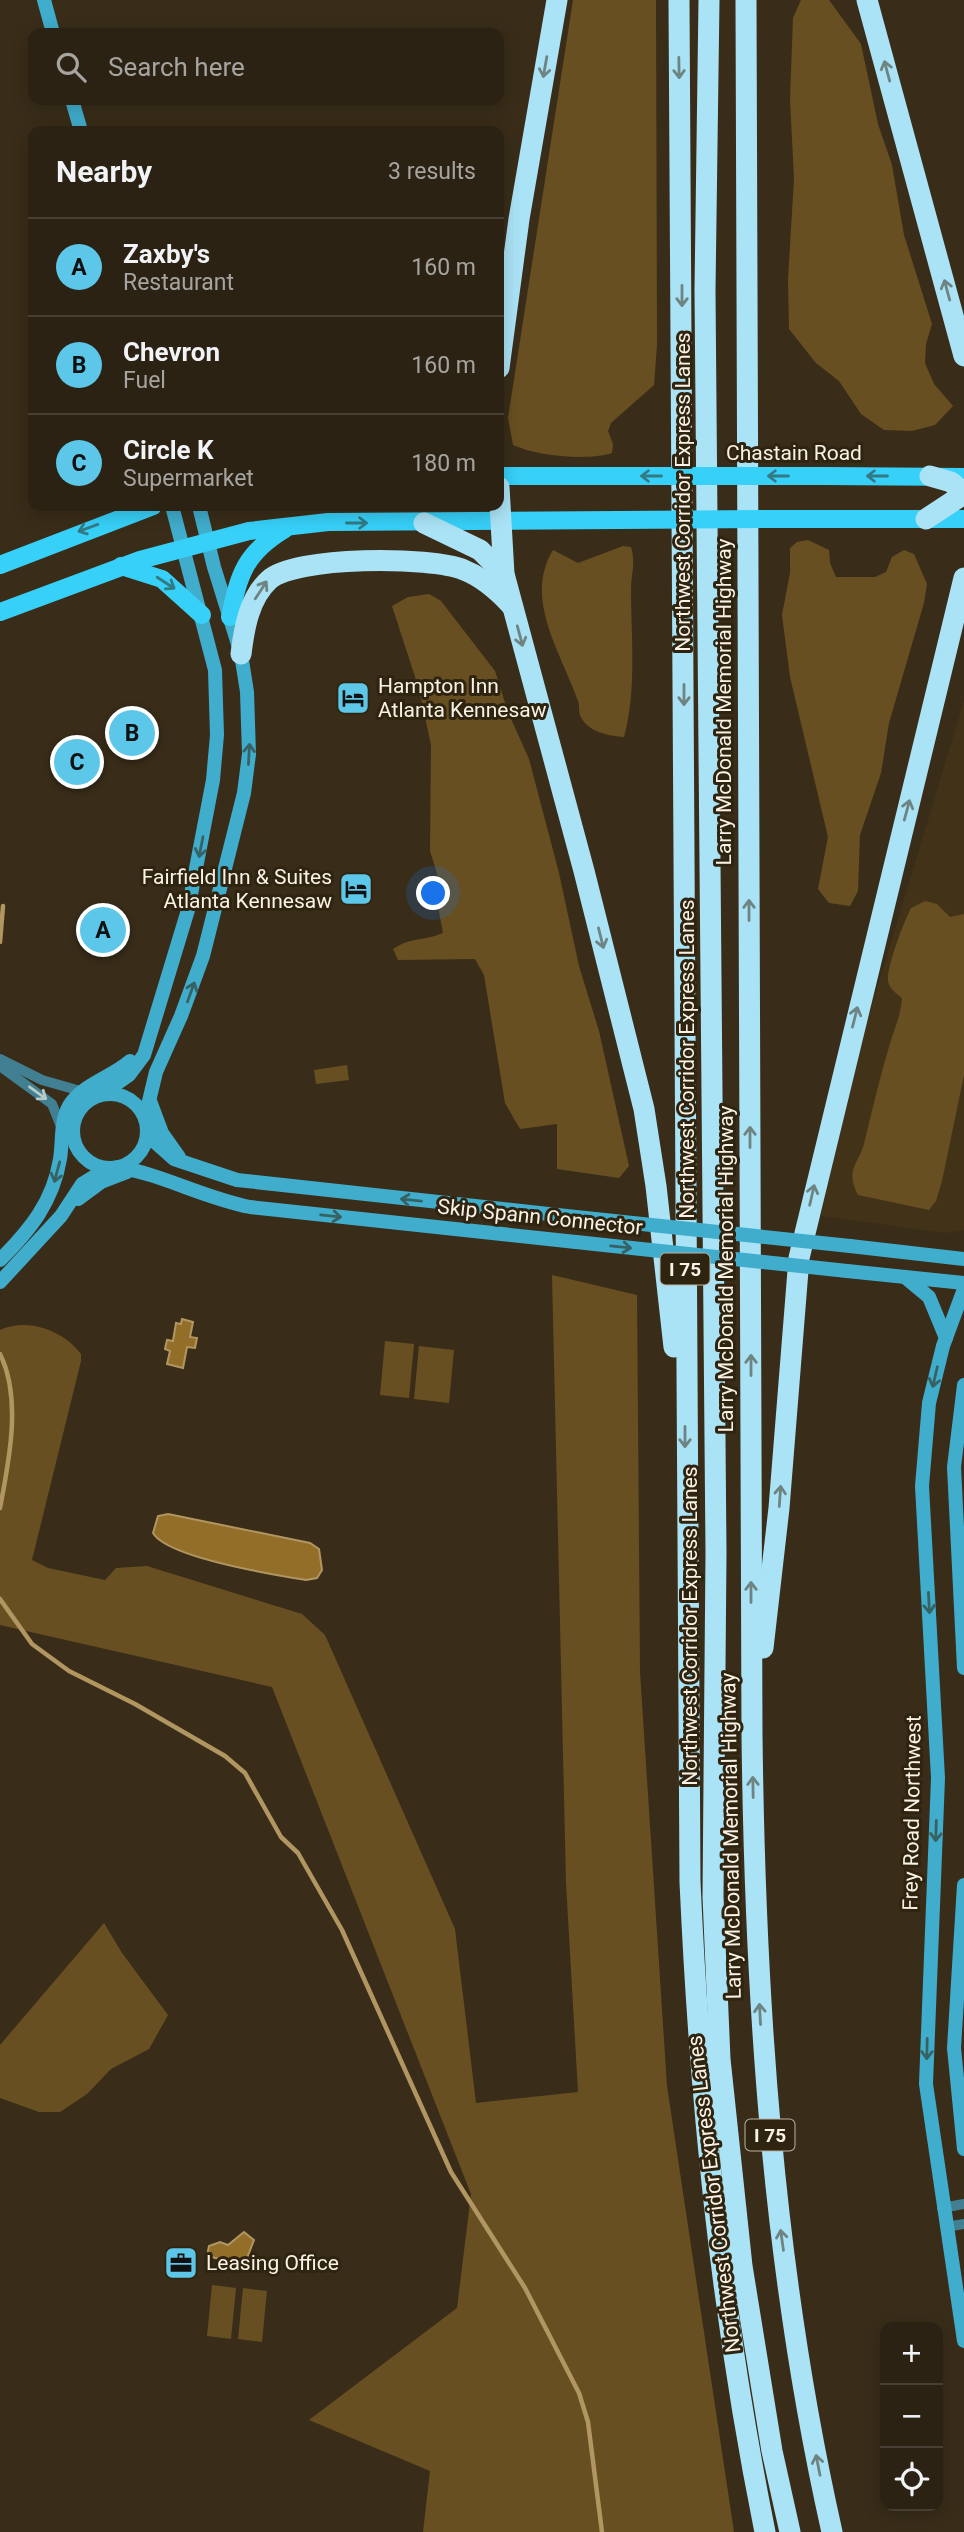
<!DOCTYPE html>
<html lang="en">
<head>
<meta charset="utf-8">
<style>
  :root { --surface:#2b2213; --page:#372f21; --text:#f1f3f6; --muted:#a6a4a0; --line:#473f33; --accent:#5cc7e8 }
  body { margin:0; font-family:Roboto,sans-serif; background:var(--page); color:var(--text) }
  .controls { position:absolute; right:21px; bottom:21px; display:grid; overflow:hidden; border-radius:14px; box-shadow:0 4px 18px #0003 }
  .controls button { width:63px; height:63px; display:grid; place-items:center; padding:0; border:0; border-bottom:2px solid var(--line); background:var(--surface); color:var(--text); font:35px sans-serif }
  .you { position:absolute; left:434px; top:894px; width:24px; height:24px; margin:-18px; border:5px solid #fff; border-radius:50%; background:#1a73e8; box-shadow:0 0 0 10px #1a73e833 }
  .badge { display:grid; place-items:center; width:46px; height:46px; border-radius:50%; background:var(--accent); color:#111; font-size:23px; font-weight:700 }
  .pin { position:absolute; translate:-50% -50%; border:4px solid #fff; box-shadow:0 2px 7px #0006 }
  .list { margin:0; padding:0; list-style:none }
  h2 { display:flex; justify-content:space-between; align-items:center; height:91px; margin:0; padding:0 28px; font-size:30px }
  h2 small { font-size:23px; font-weight:400; color:var(--muted) }
  .list li { display:grid; grid-template-columns:46px 1fr auto; gap:21px; align-items:center; box-sizing:border-box; height:98px; padding:0 28px; border-top:2px solid var(--line) }
  .list b { display:block; font-size:26px; white-space:nowrap }
  .list p { margin:0; font-size:23px; white-space:nowrap; color:var(--muted) }
  .list em { font-size:23px; font-style:normal; color:var(--muted) }
  .icon { flex:none; width:38px; height:38px; fill:none; stroke:currentColor; stroke-width:2; stroke-linecap:round; stroke-linejoin:round }
  .map { position:relative; flex:none; width:964px; height:2532px; overflow:hidden }
  .search { position:absolute; background:var(--surface); box-shadow:0 4px 18px #0003; left:28px; top:28px; width:476px; height:77px; display:flex; align-items:center; gap:18px; box-sizing:border-box; padding:0 24px; border-radius:14px; color:var(--muted); font-size:26px }
  .panel { position:absolute; background:var(--surface); box-shadow:0 4px 18px #0003; left:28px; top:126px; width:476px; height:385px; border-radius:14px }
  .map>svg:first-child { display:block }
  .built { fill:#423318 }
  .green { fill:#684f21 }
  .water { fill:#926e28; stroke:#b19661; stroke-width:2 }
  .lines { fill:none; stroke-linecap:round; stroke-linejoin:round }
  .stream { stroke:#b19661; stroke-width:4.5 }
  .street { stroke:#418093; stroke-width:10 }
  .secondary { stroke:#40adcc; stroke-width:14 }
  .primary { stroke:#37d0f8; stroke-width:18 }
  .highway { stroke:#abe3f6; stroke-width:21 }
  .secondary-bridge { stroke:#40adcc; stroke-width:14 }
  .primary-bridge { stroke:#37d0f8; stroke-width:18 }
  .oneway { stroke:#6d8482 }
  .oneway2 { stroke:#337a84 }
  .oneway3 { stroke:#376264 }
  .oneway4 { stroke:#b9cac9 }
  .labels { text-anchor:middle; dominant-baseline:central; stroke-width:6; stroke-linejoin:round; paint-order:stroke }
  .shield { fill:#2f240f; stroke:#bdb4a6; stroke-width:2 }
  .shield-label { font-size:19px; font-weight:bold; fill:#faf2e6 }
  .street-label { font-size:21px; fill:#faf2e6; stroke:#2f240f }
  .poi-label { font-size:21px; fill:#faf2e6; stroke:#2f240f; text-anchor:start }
</style>
</head>
<body>
<div class="map">
<svg width="964" height="2532" viewBox="0 0 964 2532">
  <rect width="100%" height="100%" fill="#392d19"/>
  <!-- built -->
  <polygon class="built" points="964,701 964,1230 946,1233 821,1216 859,1049"/>
  <!-- green -->
  <g class="green">
    <path d="M573 0H656L657 345 654 385 611 423 608 431 613 444 612 453C586 461 537 456 513 445L508 418Z"/>
    <polygon points="801,0 829,0 861,44 878,124 892,165 904,235 932,324 926,344 925,363 934,384 953,406 935,425 912,431 884,430 861,414 839,381 816,363 789,329 788,279 794,179 790,99 793,18"/>
    <polygon points="808,540 829,550 830,563 836,577 875,577 886,572 892,557 904,550 914,554 927,584 924,603 889,723 881,773 860,835 858,891 850,906 829,903 818,889 828,837 790,677 782,615 790,573 790,548 797,542"/>
    <path d="M623 546 631 547C636 563 631 574 631 590 631 638 637 690 624 737 609 736 588 732 581 717 578 713 580 706 578 701 562 654 523 599 553 550L578 563Z"/>
    <path d="M429 594 441 601 495 671 508 712 529 759 559 873 579 966 599 1031 629 1166 619 1178 557 1169V1124L520 1129 505 1103 484 975 475 959 398 960 393 949C411 937 424 941 443 933L437 901 439 880 430 851 431 745 419 689 392 606 408 597Z"/>
    <path d="M925 901 937 904 950 917 964 914V1075L942 1181 936 1201 929 1210 858 1195C844 1168 860 1164 865 1140 873 1106 881 1073 891 1040 896 1025 901 1014 902 998 896 993 889 989 888 980 887 965 904 922 911 908Z"/>
    <polygon points="347,1065 349,1080 316,1084 314,1070"/>
    <path d="M552 1275 637 1295 640 1672 667 2086 734 2532H423L430 2471 309 2420 457 2308 471 2194 272 1687 0 1625V1330C28 1317 64 1331 81 1354V1361L32 1560 48 1568 105 1580 116 1568 147 1566 302 1614 325 1635 455 1929 476 2103 578 2092 566 1883Z"/>
    <polygon points="385,1341 414,1344 409,1398 380,1395"/>
    <polygon points="419,1346 454,1350 449,1403 414,1399"/>
    <polygon points="104,1923 122,1953 168,2015 149,2049 111,2069 87,2094 60,2112 39,2112 0,2098 0,2045"/>
    <polygon points="212,2285 236,2288 231,2339 207,2336"/>
    <polygon points="243,2288 267,2291 262,2342 238,2339"/>
  </g>
  <!-- water -->
  <g class="water">
    <polygon points="182,1319 193,1322 190,1337 197,1338 195,1348 187,1347 183,1368 167,1364 170,1351 165,1349 167,1340 173,1341 176,1323 181,1324"/>
    <path d="M168 1514 310 1543 319 1549 322 1570 317 1578 306 1580C275 1575 168 1558 153 1533L158 1516Z"/>
    <polygon points="244,2232 254,2240 247,2258 232,2262 207,2256 209,2246 220,2242 228,2245"/>
  </g>
  <g class="lines">
    <!-- stream -->
    <g class="stream">
      <polyline points="0,942 3,906"/>
      <path d="M0 1354C22 1398 9 1461 0 1508"/>
      <polyline points="0,1599 32,1644 69,1671 135,1704 225,1756 245,1773 281,1837 298,1853 342,1930 451,2172 525,2288 579,2393 588,2422 602,2532"/>
    </g>
    <!-- street -->
    <g class="street">
      <polyline points="0,1059 42,1080 98,1096"/>
      <polyline points="0,1066 52,1104 62,1129"/>
      <polyline points="942,2208 964,2204"/>
      <polyline points="946,2227 964,2224"/>
    </g>
    <!-- secondary -->
    <g class="secondary">
      <polyline points="44,0 53,33"/>
      <polyline points="72,100 81,131"/>
      <circle cx="110" cy="1131" r="37"/>
      <polyline points="102,1094 129,1075 144,1055 188,910 213,780 217,735 215,670 172,506"/>
      <polyline points="150,1101 162,1133 179,1157"/>
      <polyline points="145,1118 156,1072 181,1016 203,956 244,793 249,754 247,692 241,654 214,567 199,506"/>
      <polyline points="147,1135 174,1159 237,1180 576,1217"/>
      <path d="M118 1167C164 1175 204 1198 250 1207L576 1242"/>
      <polyline points="78,1199 101,1182 127,1172"/>
      <polyline points="850,1246 964,1259"/>
      <path d="M0 1260C30 1230 53 1202 60 1159 63 1141 60 1122 69 1106 81 1085 112 1077 130 1061"/>
      <polyline points="847,1271 964,1283"/>
      <polyline points="905,1277 929,1297 946,1338"/>
      <polyline points="0,1282 61,1216 82,1184 108,1168"/>
      <polyline points="964,1289 943,1346 929,1403 922,1486 938,1778 926,2084 964,2341"/>
      <polyline points="964,1385 954,1467 964,1668"/>
      <polyline points="964,1885 954,2048 964,2149"/>
    </g>
    <!-- primary -->
    <g class="primary">
      <polyline points="499,476 617,476"/>
      <polyline points="824,476 964,477"/>
      <polyline points="765,519 964,519"/>
      <polyline points="0,565 153,506"/>
      <polyline points="121,566 162,579 202,615"/>
      <polyline points="0,612 140,560 249,531 328,522 618,520"/>
      <path d="M230 617C239 574 245 553 285 529"/>
    </g>
    <!-- highway -->
    <g class="highway">
      <path d="M679 0 690 1882C700 2103 721 2314 765 2532"/>
      <polyline points="709,0 705,290 716,1553 713,1897 720,2059 742,2266 772,2451 790,2532"/>
      <path d="M746 0 752 1734C755 2002 773 2270 832 2532"/>
      <polyline points="867,0 964,356"/>
      <polyline points="499,368 519,219 557,0"/>
      <polyline points="930,476 951,482 964,493"/>
      <polyline points="499,487 504,574 584,871 644,1109 656,1186 674,1347"/>
      <polyline points="926,519 964,494"/>
      <polyline points="424,523 480,550 504,574"/>
      <path d="M241 654C244 629 249 598 269 580 294 556 431 556 464 570 482 577 498 591 511 605"/>
      <polyline points="763,1648 779,1508 799,1258 964,578"/>
    </g>
    <!-- secondary-bridge -->
    <g class="secondary-bridge">
      <polyline points="576,1217 850,1246"/>
      <polyline points="576,1242 847,1271"/>
    </g>
    <!-- primary-bridge -->
    <g class="primary-bridge">
      <polyline points="617,476 824,476"/>
      <polyline points="618,520 765,519"/>
    </g>
  </g>
  <!-- one-way arrows -->
  <defs><path id="oneway-shaft" d="M-6 0H5M1.5-3L5.5 0L1.5 3" fill="none" stroke-width="1.6" stroke-linecap="round" stroke-linejoin="round" transform="scale(1.75)"/></defs>
  <g class="oneway">
    <use href="#oneway-shaft" transform="translate(545 67) rotate(100)"/>
    <use href="#oneway-shaft" transform="translate(679 68) rotate(89)"/>
    <use href="#oneway-shaft" transform="translate(887 71) rotate(-105)"/>
    <use href="#oneway-shaft" transform="translate(947 290) rotate(-105)"/>
    <use href="#oneway-shaft" transform="translate(682 296) rotate(90)"/>
    <use href="#oneway-shaft" transform="translate(261 590) rotate(-57)"/>
    <use href="#oneway-shaft" transform="translate(520 636) rotate(75)"/>
    <use href="#oneway-shaft" transform="translate(684 695) rotate(90)"/>
    <use href="#oneway-shaft" transform="translate(907 810) rotate(-75)"/>
    <use href="#oneway-shaft" transform="translate(749 910) rotate(-90)"/>
    <use href="#oneway-shaft" transform="translate(601 938) rotate(76)"/>
    <use href="#oneway-shaft" transform="translate(855 1017) rotate(-76)"/>
    <use href="#oneway-shaft" transform="translate(750 1137) rotate(-90)"/>
    <use href="#oneway-shaft" transform="translate(812 1195) rotate(-77)"/>
    <use href="#oneway-shaft" transform="translate(751 1365) rotate(-90)"/>
    <use href="#oneway-shaft" transform="translate(685 1437) rotate(90)"/>
    <use href="#oneway-shaft" transform="translate(780 1496) rotate(-86)"/>
    <use href="#oneway-shaft" transform="translate(751 1592) rotate(-90)"/>
    <use href="#oneway-shaft" transform="translate(753 1787) rotate(-91)"/>
    <use href="#oneway-shaft" transform="translate(760 2014) rotate(-93)"/>
    <use href="#oneway-shaft" transform="translate(782 2240) rotate(-98)"/>
    <use href="#oneway-shaft" transform="translate(818 2465) rotate(-101)"/>
  </g>
  <g class="oneway2">
    <use href="#oneway-shaft" transform="translate(651 476) rotate(-180)"/>
    <use href="#oneway-shaft" transform="translate(778 476) rotate(180)"/>
    <use href="#oneway-shaft" transform="translate(877 476) rotate(-180)"/>
    <use href="#oneway-shaft" transform="translate(357 523)"/>
    <use href="#oneway-shaft" transform="translate(88 528) rotate(160)"/>
    <use href="#oneway-shaft" transform="translate(166 583) rotate(33)"/>
  </g>
  <g class="oneway3">
    <use href="#oneway-shaft" transform="translate(249 754) rotate(-87)"/>
    <use href="#oneway-shaft" transform="translate(201 847) rotate(101)"/>
    <use href="#oneway-shaft" transform="translate(191 992) rotate(-70)"/>
    <use href="#oneway-shaft" transform="translate(57 1172) rotate(105)"/>
    <use href="#oneway-shaft" transform="translate(411 1200) rotate(-174)"/>
    <use href="#oneway-shaft" transform="translate(331 1216) rotate(6)"/>
    <use href="#oneway-shaft" transform="translate(621 1247) rotate(6)"/>
    <use href="#oneway-shaft" transform="translate(935 1377) rotate(103)"/>
    <use href="#oneway-shaft" transform="translate(929 1603) rotate(87)"/>
    <use href="#oneway-shaft" transform="translate(936 1831) rotate(92)"/>
    <use href="#oneway-shaft" transform="translate(927 2049) rotate(91)"/>
  </g>
  <use class="oneway4" href="#oneway-shaft" transform="translate(38 1093) rotate(36)"/>
  <!-- icons -->
  <defs>
    <symbol id="hotel-square" viewBox="-11 -11 22 22"><rect x="-9" y="-9" width="18" height="18" rx="4" fill="#5cc7e8" stroke="#2f240f"/><path d="M-6-4.5h1.5V1H6V5H4.5V3h-9V5H-6ZM-4 0a1.8 1.8 0 1 1 3.6 0ZM.5 0V-2.5h3Q6-2.5 6 0Z" fill="#111"/></symbol>
    <symbol id="office-square" viewBox="-11 -11 22 22"><rect x="-9" y="-9" width="18" height="18" rx="4" fill="#5cc7e8" stroke="#2f240f"/><path d="M-6-3h4V-5.5h4V-3h4V5H-6ZM-1-4.5V-3h2v-1.5ZM-6 0V1H6V0Z" fill="#111"/></symbol>
  </defs>
  <g fill-rule="evenodd">
    <use href="#hotel-square" x="334" y="679" width="38" height="38"/>
    <use href="#hotel-square" x="337" y="870" width="38" height="38"/>
    <use href="#office-square" x="162" y="2244" width="38" height="38"/>
  </g>
  <g class="labels">
    <!-- shield labels -->
    <g class="shield">
      <rect x="660.5" y="1253.5" width="49" height="31" rx="5"/>
      <rect x="745.5" y="2119.5" width="49" height="31" rx="5"/>
    </g>
    <g class="shield-label">
      <text x="685" y="1269">I 75</text>
      <text x="770" y="2135">I 75</text>
    </g>
    <!-- street labels -->
    <g class="street-label">
      <text x="794" y="453">Chastain Road</text>
      <text transform="translate(683 492) rotate(-90)">Northwest Corridor Express Lanes</text>
      <text transform="translate(724 702) rotate(-90)">Larry McDonald Memorial Highway</text>
      <text transform="translate(687 1059) rotate(-90)">Northwest Corridor Express Lanes</text>
      <text transform="translate(540 1217) rotate(6)">Skip Spann Connector</text>
      <text transform="translate(726 1269) rotate(-90)">Larry McDonald Memorial Highway</text>
      <text transform="translate(690 1626) rotate(-90)">Northwest Corridor Express Lanes</text>
      <text transform="translate(912 1813) rotate(-89)">Frey Road Northwest</text>
      <text transform="translate(731 1836) rotate(-91)">Larry McDonald Memorial Highway</text>
      <text transform="translate(714 2194) rotate(-97)">Northwest Corridor Express Lanes</text>
    </g>
    <!-- poi labels -->
    <g class="poi-label">
      <text x="378" y="686">Hampton Inn<tspan x="378" dy="24">Atlanta Kennesaw</tspan></text>
      <text x="332" y="877" text-anchor="end">Fairfield Inn &amp; Suites<tspan x="332" dy="24">Atlanta Kennesaw</tspan></text>
      <text x="206" y="2263">Leasing Office</text>
    </g>
  </g>
</svg>
<div class="controls">
<button>+</button>
<button>−</button>
<button><svg class="icon" aria-label="locate" viewBox="0 0 24 24"><circle cx="12" cy="12" r="6"/><path d="M12 2v4M12 18v4M2 12h4M18 12h4"/></svg></button>
</div>
<div class="you"></div>
<div class="pin badge" style="left:103px;top:930px">A</div>
<div class="pin badge" style="left:132px;top:733px">B</div>
<div class="pin badge" style="left:77px;top:762px">C</div>
<div class="search"><svg class="icon" aria-label="search" viewBox="0 0 24 24"><circle cx="10" cy="10" r="6"/><path d="M15 15l6 6"/></svg>Search here</div>
<section class="panel">
<h2>Nearby<small>3 results</small></h2>
<ul class="list">
<li><span class="badge">A</span><div><b>Zaxby's</b><p>Restaurant</p></div><em>160 m</em></li>
<li><span class="badge">B</span><div><b>Chevron</b><p>Fuel</p></div><em>160 m</em></li>
<li><span class="badge">C</span><div><b>Circle K</b><p>Supermarket</p></div><em>180 m</em></li>
</ul>
</section>
</div>
</body>
</html>
